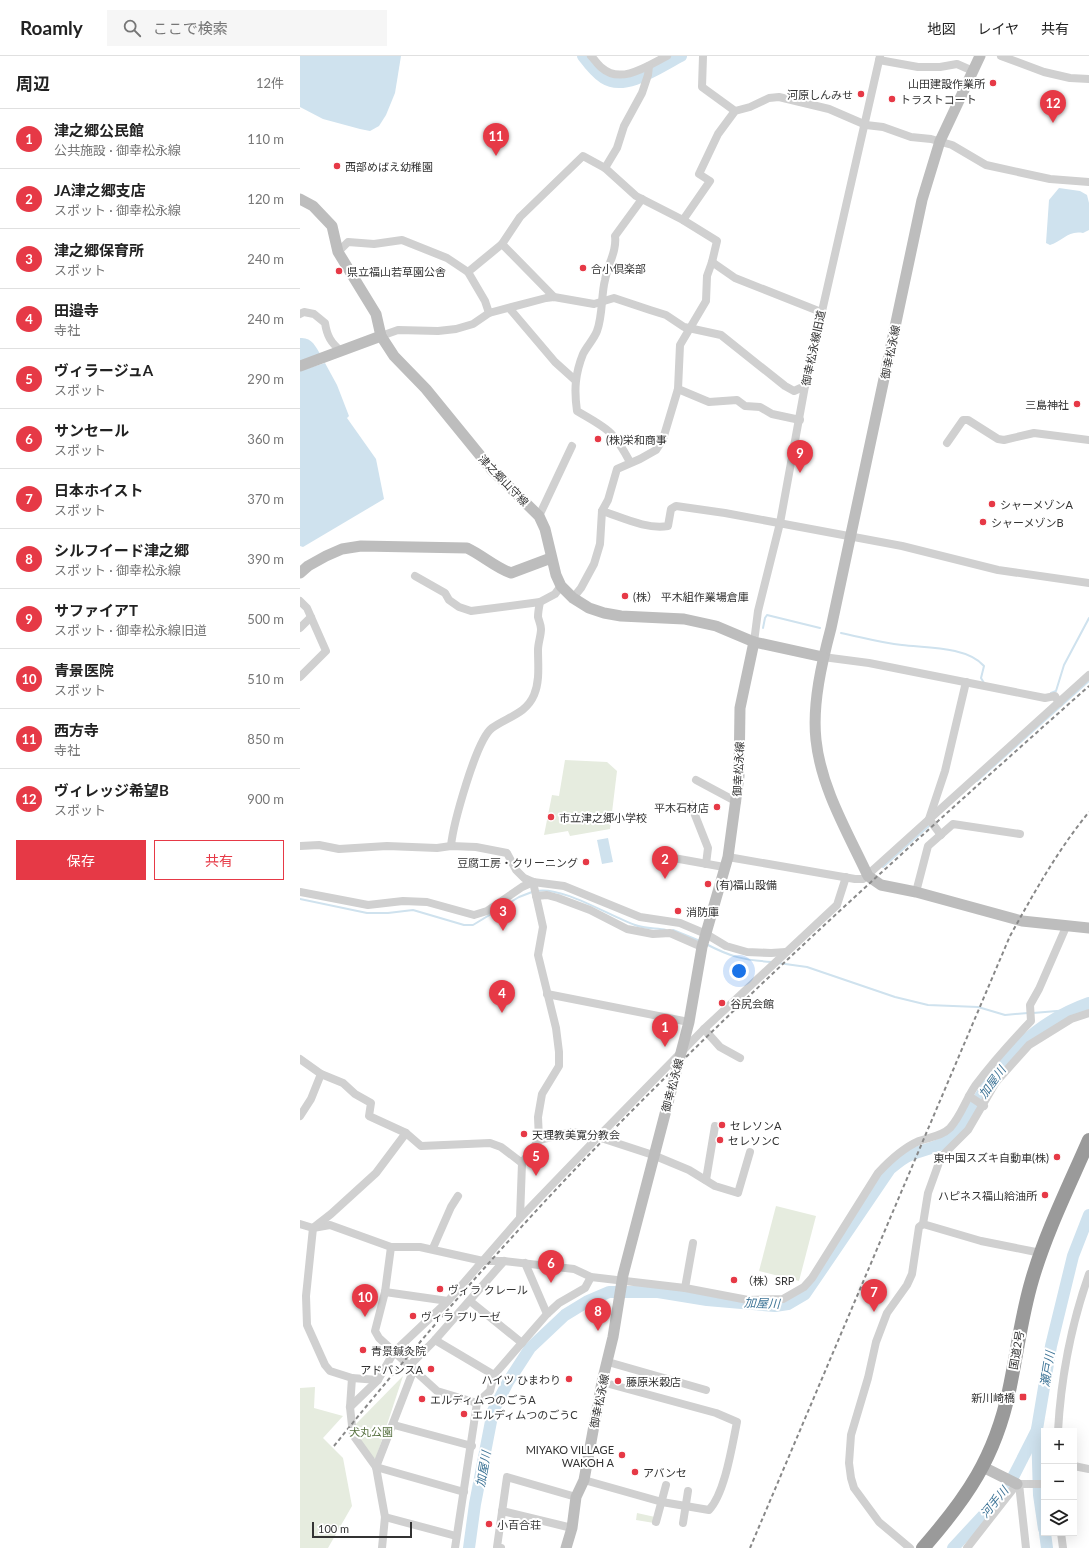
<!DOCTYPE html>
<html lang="ja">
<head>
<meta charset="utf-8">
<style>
  :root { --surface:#fff; --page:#f6f6f6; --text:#222; --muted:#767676; --line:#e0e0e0; --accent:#e63946 }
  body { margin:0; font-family:Lato,"Noto Sans JP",sans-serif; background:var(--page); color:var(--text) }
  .controls { position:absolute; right:12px; bottom:12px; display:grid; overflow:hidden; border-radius:0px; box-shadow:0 4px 16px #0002 }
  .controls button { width:36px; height:36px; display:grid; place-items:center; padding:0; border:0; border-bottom:1px solid var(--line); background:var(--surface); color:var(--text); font:20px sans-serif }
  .scale { position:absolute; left:12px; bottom:10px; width:100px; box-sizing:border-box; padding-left:4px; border:2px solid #333; border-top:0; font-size:11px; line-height:14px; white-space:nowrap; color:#333; -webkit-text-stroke:3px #fff; paint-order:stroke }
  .you { position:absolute; left:439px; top:915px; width:14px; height:14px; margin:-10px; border:3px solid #fff; border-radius:50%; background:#1a73e8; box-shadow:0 0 0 6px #1a73e833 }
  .badge { display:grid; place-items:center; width:26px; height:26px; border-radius:50%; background:var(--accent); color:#fff; font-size:13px; font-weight:700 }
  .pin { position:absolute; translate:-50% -33px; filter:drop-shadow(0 1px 2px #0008) }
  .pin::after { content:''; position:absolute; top:21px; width:14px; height:12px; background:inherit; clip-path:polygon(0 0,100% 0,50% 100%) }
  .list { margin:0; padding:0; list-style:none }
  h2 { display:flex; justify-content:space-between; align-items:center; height:52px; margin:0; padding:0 16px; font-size:17px }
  h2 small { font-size:13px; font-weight:400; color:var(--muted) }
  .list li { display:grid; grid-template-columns:26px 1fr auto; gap:12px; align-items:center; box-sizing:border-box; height:60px; padding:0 16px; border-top:1px solid var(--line) }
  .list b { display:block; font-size:15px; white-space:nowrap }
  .list p { margin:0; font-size:13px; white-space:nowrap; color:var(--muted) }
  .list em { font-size:13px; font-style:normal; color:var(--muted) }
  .actions { display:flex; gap:8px; padding:12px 16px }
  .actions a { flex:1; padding:9px 0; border:1px solid var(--accent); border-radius:0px; text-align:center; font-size:14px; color:var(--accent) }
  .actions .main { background:var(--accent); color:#fff }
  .icon { flex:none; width:22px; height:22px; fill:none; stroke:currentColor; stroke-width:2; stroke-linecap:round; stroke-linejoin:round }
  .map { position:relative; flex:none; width:789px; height:1492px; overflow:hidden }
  header { display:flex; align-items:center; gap:24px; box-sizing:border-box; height:56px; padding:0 20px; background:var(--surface); border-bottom:1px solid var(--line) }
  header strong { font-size:19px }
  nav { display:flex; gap:22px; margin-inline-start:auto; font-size:14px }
  .search { width:280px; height:36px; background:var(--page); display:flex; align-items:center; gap:10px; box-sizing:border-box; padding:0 14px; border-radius:0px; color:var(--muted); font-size:15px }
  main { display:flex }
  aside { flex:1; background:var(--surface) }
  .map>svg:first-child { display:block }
  .green { fill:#e6ecdf }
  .water { fill:#cfe2ee }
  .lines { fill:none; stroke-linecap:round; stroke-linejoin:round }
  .stream { stroke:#cfe2ee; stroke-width:2 }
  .river { stroke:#cfe2ee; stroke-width:12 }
  .street { stroke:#d0d0d0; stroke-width:8 }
  .secondary { stroke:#bdbdbd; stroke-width:11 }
  .highway { stroke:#9a9a9a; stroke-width:14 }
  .rail { stroke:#888; stroke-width:2; stroke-dasharray:4 3; stroke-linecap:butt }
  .poi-dot { fill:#e63946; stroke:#fff; stroke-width:1.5 }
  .labels { text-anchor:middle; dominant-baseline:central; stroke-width:4; stroke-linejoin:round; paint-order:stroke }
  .poi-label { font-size:11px; fill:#333; stroke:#fff; text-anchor:start }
  .street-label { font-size:11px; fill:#333; stroke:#fff }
  .park-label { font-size:11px; fill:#56703f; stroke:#fff }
  .water-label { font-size:12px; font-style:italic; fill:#3f7597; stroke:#fff }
</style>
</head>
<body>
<header>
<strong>Roamly</strong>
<div class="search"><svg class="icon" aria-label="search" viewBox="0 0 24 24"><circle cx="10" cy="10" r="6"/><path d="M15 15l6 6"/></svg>ここで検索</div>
<nav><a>地図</a><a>レイヤ</a><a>共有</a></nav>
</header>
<main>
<aside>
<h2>周辺<small>12件</small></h2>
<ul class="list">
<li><span class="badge">1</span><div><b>津之郷公民館</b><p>公共施設 · 御幸松永線</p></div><em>110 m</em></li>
<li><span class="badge">2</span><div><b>JA津之郷支店</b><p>スポット · 御幸松永線</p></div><em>120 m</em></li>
<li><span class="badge">3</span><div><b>津之郷保育所</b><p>スポット</p></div><em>240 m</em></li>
<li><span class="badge">4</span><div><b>田邉寺</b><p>寺社</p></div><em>240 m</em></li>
<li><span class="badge">5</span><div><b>ヴィラージュA</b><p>スポット</p></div><em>290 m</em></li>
<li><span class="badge">6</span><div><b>サンセール</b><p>スポット</p></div><em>360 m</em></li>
<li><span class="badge">7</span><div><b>日本ホイスト</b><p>スポット</p></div><em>370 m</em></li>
<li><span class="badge">8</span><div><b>シルフイード津之郷</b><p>スポット · 御幸松永線</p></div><em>390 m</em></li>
<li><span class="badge">9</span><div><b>サファイアT</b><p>スポット · 御幸松永線旧道</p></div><em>500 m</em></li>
<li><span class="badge">10</span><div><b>青景医院</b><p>スポット</p></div><em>510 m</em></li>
<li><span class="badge">11</span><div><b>西方寺</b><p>寺社</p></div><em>850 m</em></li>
<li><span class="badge">12</span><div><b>ヴィレッジ希望B</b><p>スポット</p></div><em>900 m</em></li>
</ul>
<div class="actions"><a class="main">保存</a><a>共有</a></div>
</aside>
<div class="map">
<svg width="789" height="1492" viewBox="0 0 789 1492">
  <rect width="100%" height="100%" fill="#fff"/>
  <!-- green -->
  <g class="green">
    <polygon points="265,704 307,706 317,715 310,773 270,780 268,775 244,779 252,739 259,740"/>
    <polygon points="476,1150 516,1160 499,1225 459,1215"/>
    <polygon points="103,1320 76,1402 73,1402 55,1376 55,1369"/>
    <polygon points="15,1331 14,1352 43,1360 23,1382 43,1402 52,1450 28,1492 0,1492 0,1332"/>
    <polygon points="337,1457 355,1461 354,1467 336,1464"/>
  </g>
  <!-- water -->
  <g class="water">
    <polygon points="0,0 101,0 95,37 86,59 79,70 70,75 60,73 23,63 0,51"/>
    <path d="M759 132 780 135 787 139 789 147V174L783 177C768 174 763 185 750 189L746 187 749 144Z"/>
    <path d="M0 282C12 281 15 290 21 299L0 305Z"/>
    <polygon points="25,307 37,329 49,360 47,362 76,403 84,443 3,491 0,490 0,315"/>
    <polygon points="308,782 313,806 302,808 297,784"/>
  </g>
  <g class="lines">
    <!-- stream -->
    <g class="stream">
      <polyline points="463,572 465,562 467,559 520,572"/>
      <path d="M541 577C561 581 581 587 602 589 625 592 667 590 684 610L681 622 684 627"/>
      <polyline points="751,637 756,635 764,609 789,562"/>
      <polyline points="677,725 789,625"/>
      <polyline points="583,811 630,769"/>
      <path d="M236 835C263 830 309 860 335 869 345 873 357 872 366 874"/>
      <polyline points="0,843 67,857 88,857 113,854 164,869 173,869 219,841 232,836"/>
      <polyline points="373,874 400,885"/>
      <path d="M406 888C431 901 443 904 472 906"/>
      <polyline points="478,907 507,911 595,941 628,949 678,951 705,959 728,957"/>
      <polyline points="733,957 769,954"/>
    </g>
    <!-- river -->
    <g class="river">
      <path d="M283 0C289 8 296 17 304 22 326 36 361 10 381 0"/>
      <polyline points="744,1473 739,1439 737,1373 751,1290 773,1200 789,1159"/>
      <polyline points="745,1477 747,1492"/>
      <path d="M169 1492 175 1448 193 1355 208 1326 230 1292 265 1259 288 1245 309 1236H358L407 1244 475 1250 488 1248 505 1238 590 1113C596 1108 603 1102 610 1099 626 1092 641 1092 654 1079 670 1061 681 1037 695 1018 718 985 752 960 789 947"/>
      <polyline points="653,1492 706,1435 737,1374"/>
    </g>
    <!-- street -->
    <g class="street">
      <path d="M291 0C295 4 298 9 302 12 321 29 349 9 367 0"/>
      <polyline points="403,0 402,31 435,55"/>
      <polyline points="701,0 744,16 770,22 789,23"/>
      <polyline points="579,4 618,11 640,11 657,8 673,15"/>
      <polyline points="305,112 317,92 324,70 342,37 348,19 349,10"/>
      <polyline points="383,164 410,125 399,118 418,78 435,55 450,51 469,42 479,41 529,53 566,69 583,71 611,81 631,83 652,89 686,109 750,123 789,126"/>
      <polyline points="38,196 48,186 74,188 102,184 147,202 168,216 202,188"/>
      <polyline points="412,206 435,222 521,256"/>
      <polyline points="168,216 185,245 189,257"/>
      <polyline points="254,241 202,188 220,161 283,100 305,112 336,140 383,164 417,185 412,206 407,220 406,245 380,289 378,333 363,383 356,394 340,403 317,413 308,444 302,455 300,488 294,508 281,532 273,542"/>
      <polyline points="210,253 255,306 275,324"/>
      <path d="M0 258 4 256 14 258 25 267C27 280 31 287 41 295"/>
      <polyline points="81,280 98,274 138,275 156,273 173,268 189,257 246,242 254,241 294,248 314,242 350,254 366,259 384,271 421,279 485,330 494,335 505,330"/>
      <polyline points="378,333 409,346 437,344 445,350 460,351 472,358 500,364"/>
      <polyline points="647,387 663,364 668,364 698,383 704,384 734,377 789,384"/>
      <path d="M330 406C313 374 308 373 277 355 274 334 275 318 283 298 287 290 294 283 297 275 303 259 301 239 305 224 308 208 317 195 315 180L342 143"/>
      <path d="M302 455C321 461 347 474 368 470L371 453 376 450 425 457 602 490 698 514 789 527"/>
      <polyline points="239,460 272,390"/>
      <polyline points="115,520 145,537 149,544 159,551 171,555 240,546"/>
      <polyline points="0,545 7,552 26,595 0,621"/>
      <polyline points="0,572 11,561"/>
      <polyline points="454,586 458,555 480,467 505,330 580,0"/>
      <polyline points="523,601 569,607 745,642 755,640 759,647"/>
      <polyline points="396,724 437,746"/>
      <polyline points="391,749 408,792 406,808"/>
      <polyline points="641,779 629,763 645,715 666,626"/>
      <polyline points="0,790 19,789 39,793 87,790 137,792 151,790 176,791 207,797 216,814 224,822 233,826 264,830 340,861 380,867 406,878 426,890 447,896 471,897 486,896"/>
      <path d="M151 790C153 769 176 684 192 672 207 661 226 658 234 639 240 625 238 609 238 594 238 587 241 580 241 573 241 569 239 565 238 561 238 556 239 551 240 546L255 538 261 530"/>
      <polyline points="368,801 424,811"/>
      <polyline points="428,801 555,823 563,823 789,619"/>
      <polyline points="0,836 68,849 103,845 127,846 174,859 187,855 222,831 233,826"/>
      <polyline points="616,836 628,790 653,768 720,778"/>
      <polyline points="236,840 247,839 258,842 290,854 327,873 353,878 370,877 402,891"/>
      <polyline points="247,938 389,966"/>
      <polyline points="404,973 420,991 440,1002"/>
      <polyline points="0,1003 21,1018 43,1027 55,1038 71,1047 69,1060 106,1077 121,1090 190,1087 201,1091 222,1107 239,1084 238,1061 242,1038 259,1010 259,996 256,972 238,899 243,871 233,826"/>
      <polyline points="669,1040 684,1050"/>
      <polyline points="0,1060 11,1043 21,1018"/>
      <polyline points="239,1084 272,1076 298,1081 353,1099 389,1114 415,1130 438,1137 450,1096"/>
      <polyline points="406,1124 415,1070"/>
      <polyline points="220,1162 222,1107"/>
      <path d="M0 1168 13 1172 30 1169 91 1191H120L183 1205H204L274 1213 291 1221 385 1232 448 1244 483 1243 504 1231 512 1222 578 1117C590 1104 603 1092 619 1085 630 1081 642 1080 650 1072 661 1060 666 1043 675 1030 692 1007 711 986 731 965L730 949 739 933 766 871"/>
      <polyline points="623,1168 681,1185 741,1197"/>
      <polyline points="91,1191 85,1236 75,1275 79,1282 137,1335 177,1347"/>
      <polyline points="133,1192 151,1151 158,1140"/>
      <polyline points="225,1207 247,1258"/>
      <polyline points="385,1232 393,1187"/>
      <polyline points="85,1236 148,1245"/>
      <polyline points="170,1245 222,1287"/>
      <polyline points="135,1284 194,1319"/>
      <polyline points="308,1306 406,1334"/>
      <polyline points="52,1322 50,1351 53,1379 76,1411 85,1461 82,1492"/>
      <polyline points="78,1324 52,1322 30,1315 25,1309 7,1269 6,1240 13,1172 31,1158 76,1117 106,1077"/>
      <polyline points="50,1351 78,1324 94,1296 148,1245 220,1162 298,1081 404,973 537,849 546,821"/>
      <polyline points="94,1369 172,1390"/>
      <path d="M758 1375C761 1321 771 1269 789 1218"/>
      <polyline points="774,1410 789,1413"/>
      <path d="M284 1424 362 1446 409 1454C425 1437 432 1390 437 1366L416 1357 302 1326"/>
      <polyline points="719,1428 726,1492"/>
      <polyline points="164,1436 76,1411 112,1318 110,1309 135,1284 204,1205"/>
      <polyline points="202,1455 272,1472"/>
      <polyline points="85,1461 156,1480"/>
      <polyline points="356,1466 366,1429"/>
      <polyline points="383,1467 388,1435"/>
      <polyline points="761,1477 763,1492"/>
      <polyline points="155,1492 177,1347 190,1335 194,1319 247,1258 259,1247 285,1232 291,1221"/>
      <polyline points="201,1492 197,1491 207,1421 276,1441"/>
      <polyline points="610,1492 579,1466 554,1432 551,1422 549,1407 551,1379 568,1322 576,1286 587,1257 607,1229 612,1218 619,1171 623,1168 628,1137 641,1101 668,1074 696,1026 729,989 771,963 789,957"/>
      <polyline points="667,1492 717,1428 744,1428"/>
    </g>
    <!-- secondary -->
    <g class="secondary">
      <path d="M680 0 640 85 622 144 531 572C522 606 512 648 516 684 521 732 548 777 568 820L581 829 616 836 722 865 789 872"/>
      <polyline points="0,143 13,150 32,170 38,196 76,258 81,280 94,300 126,333 192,414 239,460 245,473 256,519 261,530 273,542 289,552 304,557 321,560 384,563 416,570 454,586 523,601"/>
      <polyline points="0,310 81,280"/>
      <path d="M0 517 8 510 26 500 42 493 61 490 167 492C182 499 196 512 211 517L251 502"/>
      <polyline points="683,1411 717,1428"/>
      <polyline points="266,1492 272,1472 276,1441 284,1424 302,1326 313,1281 323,1219 389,966 402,891 428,801 439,720 440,652 454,586"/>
    </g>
    <!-- highway -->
    <path class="highway" d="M623 1492C667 1442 695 1401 709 1335 717 1298 721 1261 732 1224 746 1176 769 1130 789 1084"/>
    <!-- rail -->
    <g class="rail">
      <path d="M34 1390C122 1281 214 1175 312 1075 464 920 627 774 789 630"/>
      <path d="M450 1492 710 880C734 837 757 795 789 756"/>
    </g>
  </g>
  <!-- markers -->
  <g class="poi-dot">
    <circle cx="693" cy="27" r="4"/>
    <circle cx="561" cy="38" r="4"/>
    <circle cx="592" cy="43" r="4"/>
    <circle cx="37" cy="110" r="4"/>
    <circle cx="283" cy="212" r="4"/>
    <circle cx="39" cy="215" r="4"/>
    <circle cx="777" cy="348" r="4"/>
    <circle cx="298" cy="383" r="4"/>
    <circle cx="692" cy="448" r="4"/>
    <circle cx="683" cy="466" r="4"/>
    <circle cx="325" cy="540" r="4"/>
    <circle cx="417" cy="751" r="4"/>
    <circle cx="251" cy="761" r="4"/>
    <circle cx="286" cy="806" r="4"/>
    <circle cx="408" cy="828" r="4"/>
    <circle cx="378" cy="855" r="4"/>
    <circle cx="422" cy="947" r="4"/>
    <circle cx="422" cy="1069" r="4"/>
    <circle cx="224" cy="1078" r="4"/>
    <circle cx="420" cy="1084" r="4"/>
    <circle cx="757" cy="1101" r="4"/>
    <circle cx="745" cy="1139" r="4"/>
    <circle cx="434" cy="1224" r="4"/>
    <circle cx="140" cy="1233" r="4"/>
    <circle cx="113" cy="1260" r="4"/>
    <circle cx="63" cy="1294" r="4"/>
    <circle cx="131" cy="1313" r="4"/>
    <circle cx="269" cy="1323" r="4"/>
    <circle cx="318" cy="1325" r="4"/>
    <rect x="719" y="1337" width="8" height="8" rx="2"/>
    <circle cx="122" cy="1343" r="4"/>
    <circle cx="164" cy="1358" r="4"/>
    <circle cx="322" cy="1399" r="4"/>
    <circle cx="335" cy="1416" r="4"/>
    <circle cx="189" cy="1468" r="4"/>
  </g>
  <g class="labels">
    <!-- poi labels -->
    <g class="poi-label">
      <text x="685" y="27" text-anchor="end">山田建設作業所</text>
      <text x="553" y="38" text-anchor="end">河原しんみせ</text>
      <text x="600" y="43">トラストコート</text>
      <text x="45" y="110">西部めばえ幼稚園</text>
      <text x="291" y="212">合小倶楽部</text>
      <text x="47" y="215">県立福山若草園公舎</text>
      <text x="769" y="348" text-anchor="end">三島神社</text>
      <text x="306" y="383">(株)栄和商事</text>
      <text x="700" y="448">シャーメゾンA</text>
      <text x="691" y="466">シャーメゾンB</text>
      <text x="333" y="540">(株） 平木組作業場倉庫</text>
      <text x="409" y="751" text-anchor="end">平木石材店</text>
      <text x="259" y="761">市立津之郷小学校</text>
      <text x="278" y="806" text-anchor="end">豆腐工房・クリーニング</text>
      <text x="416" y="828">(有)福山設備</text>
      <text x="386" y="855">消防庫</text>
      <text x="430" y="947">谷尻会館</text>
      <text x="430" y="1069">セレソンA</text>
      <text x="232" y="1078">天理教美寛分教会</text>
      <text x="428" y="1084">セレソンC</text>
      <text x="749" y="1101" text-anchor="end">東中国スズキ自動車(株)</text>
      <text x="737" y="1139" text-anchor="end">ハピネス福山給油所</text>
      <text x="442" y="1224">（株）SRP</text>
      <text x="148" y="1233">ヴィラ クレール</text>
      <text x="121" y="1260">ヴィラ プリーゼ</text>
      <text x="71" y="1294">青景鍼灸院</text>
      <text x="123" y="1313" text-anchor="end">アドバンスA</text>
      <text x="261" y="1323" text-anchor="end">ハイツ ひまわり</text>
      <text x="326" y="1325">藤原米穀店</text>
      <text x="715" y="1341" text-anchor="end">新川崎橋</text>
      <text x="130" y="1343">エルディムつのごうA</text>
      <text x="172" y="1358">エルディムつのごうC</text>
      <text x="314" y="1393" text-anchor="end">MIYAKO VILLAGE<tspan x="314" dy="13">WAKOH A</tspan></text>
      <text x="343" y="1416">アバンセ</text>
      <text x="197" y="1468">小百合荘</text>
    </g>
    <!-- street labels -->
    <g class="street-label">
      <text transform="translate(513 292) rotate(-78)">御幸松永線旧道</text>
      <text transform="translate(590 296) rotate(-78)">御幸松永線</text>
      <text transform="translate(204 424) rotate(46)">津之郷山守線</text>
      <text transform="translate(438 713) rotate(-87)">御幸松永線</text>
      <text transform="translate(372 1029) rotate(-75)">御幸松永線</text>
      <text transform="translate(716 1294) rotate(-80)">国道2号</text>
      <text transform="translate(299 1345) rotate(-78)">御幸松永線</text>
    </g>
    <!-- park labels -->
    <g class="park-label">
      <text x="71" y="1375">犬丸公園</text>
    </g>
    <!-- water labels -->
    <g class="water-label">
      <text transform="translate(692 1026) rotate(-54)">加屋川</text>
      <text transform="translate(462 1247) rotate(2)">加屋川</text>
      <text transform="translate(747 1313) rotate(-81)">瀬戸川</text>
      <text transform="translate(183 1413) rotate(-80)">加屋川</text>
      <text transform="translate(694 1446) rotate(-50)">河手川</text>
    </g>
  </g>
</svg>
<div class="controls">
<button>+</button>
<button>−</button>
<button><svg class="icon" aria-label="layers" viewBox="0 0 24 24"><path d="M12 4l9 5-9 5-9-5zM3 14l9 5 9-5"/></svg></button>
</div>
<div class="scale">100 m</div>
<div class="you"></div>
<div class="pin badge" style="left:365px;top:991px">1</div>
<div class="pin badge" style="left:365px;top:823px">2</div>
<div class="pin badge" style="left:203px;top:875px">3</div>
<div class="pin badge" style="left:202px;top:957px">4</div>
<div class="pin badge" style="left:236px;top:1120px">5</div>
<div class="pin badge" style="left:251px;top:1227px">6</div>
<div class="pin badge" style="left:574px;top:1256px">7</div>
<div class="pin badge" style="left:298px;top:1275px">8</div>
<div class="pin badge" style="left:500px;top:417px">9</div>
<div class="pin badge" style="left:65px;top:1261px">10</div>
<div class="pin badge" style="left:196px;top:100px">11</div>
<div class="pin badge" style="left:753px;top:67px">12</div>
</div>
</main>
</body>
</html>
